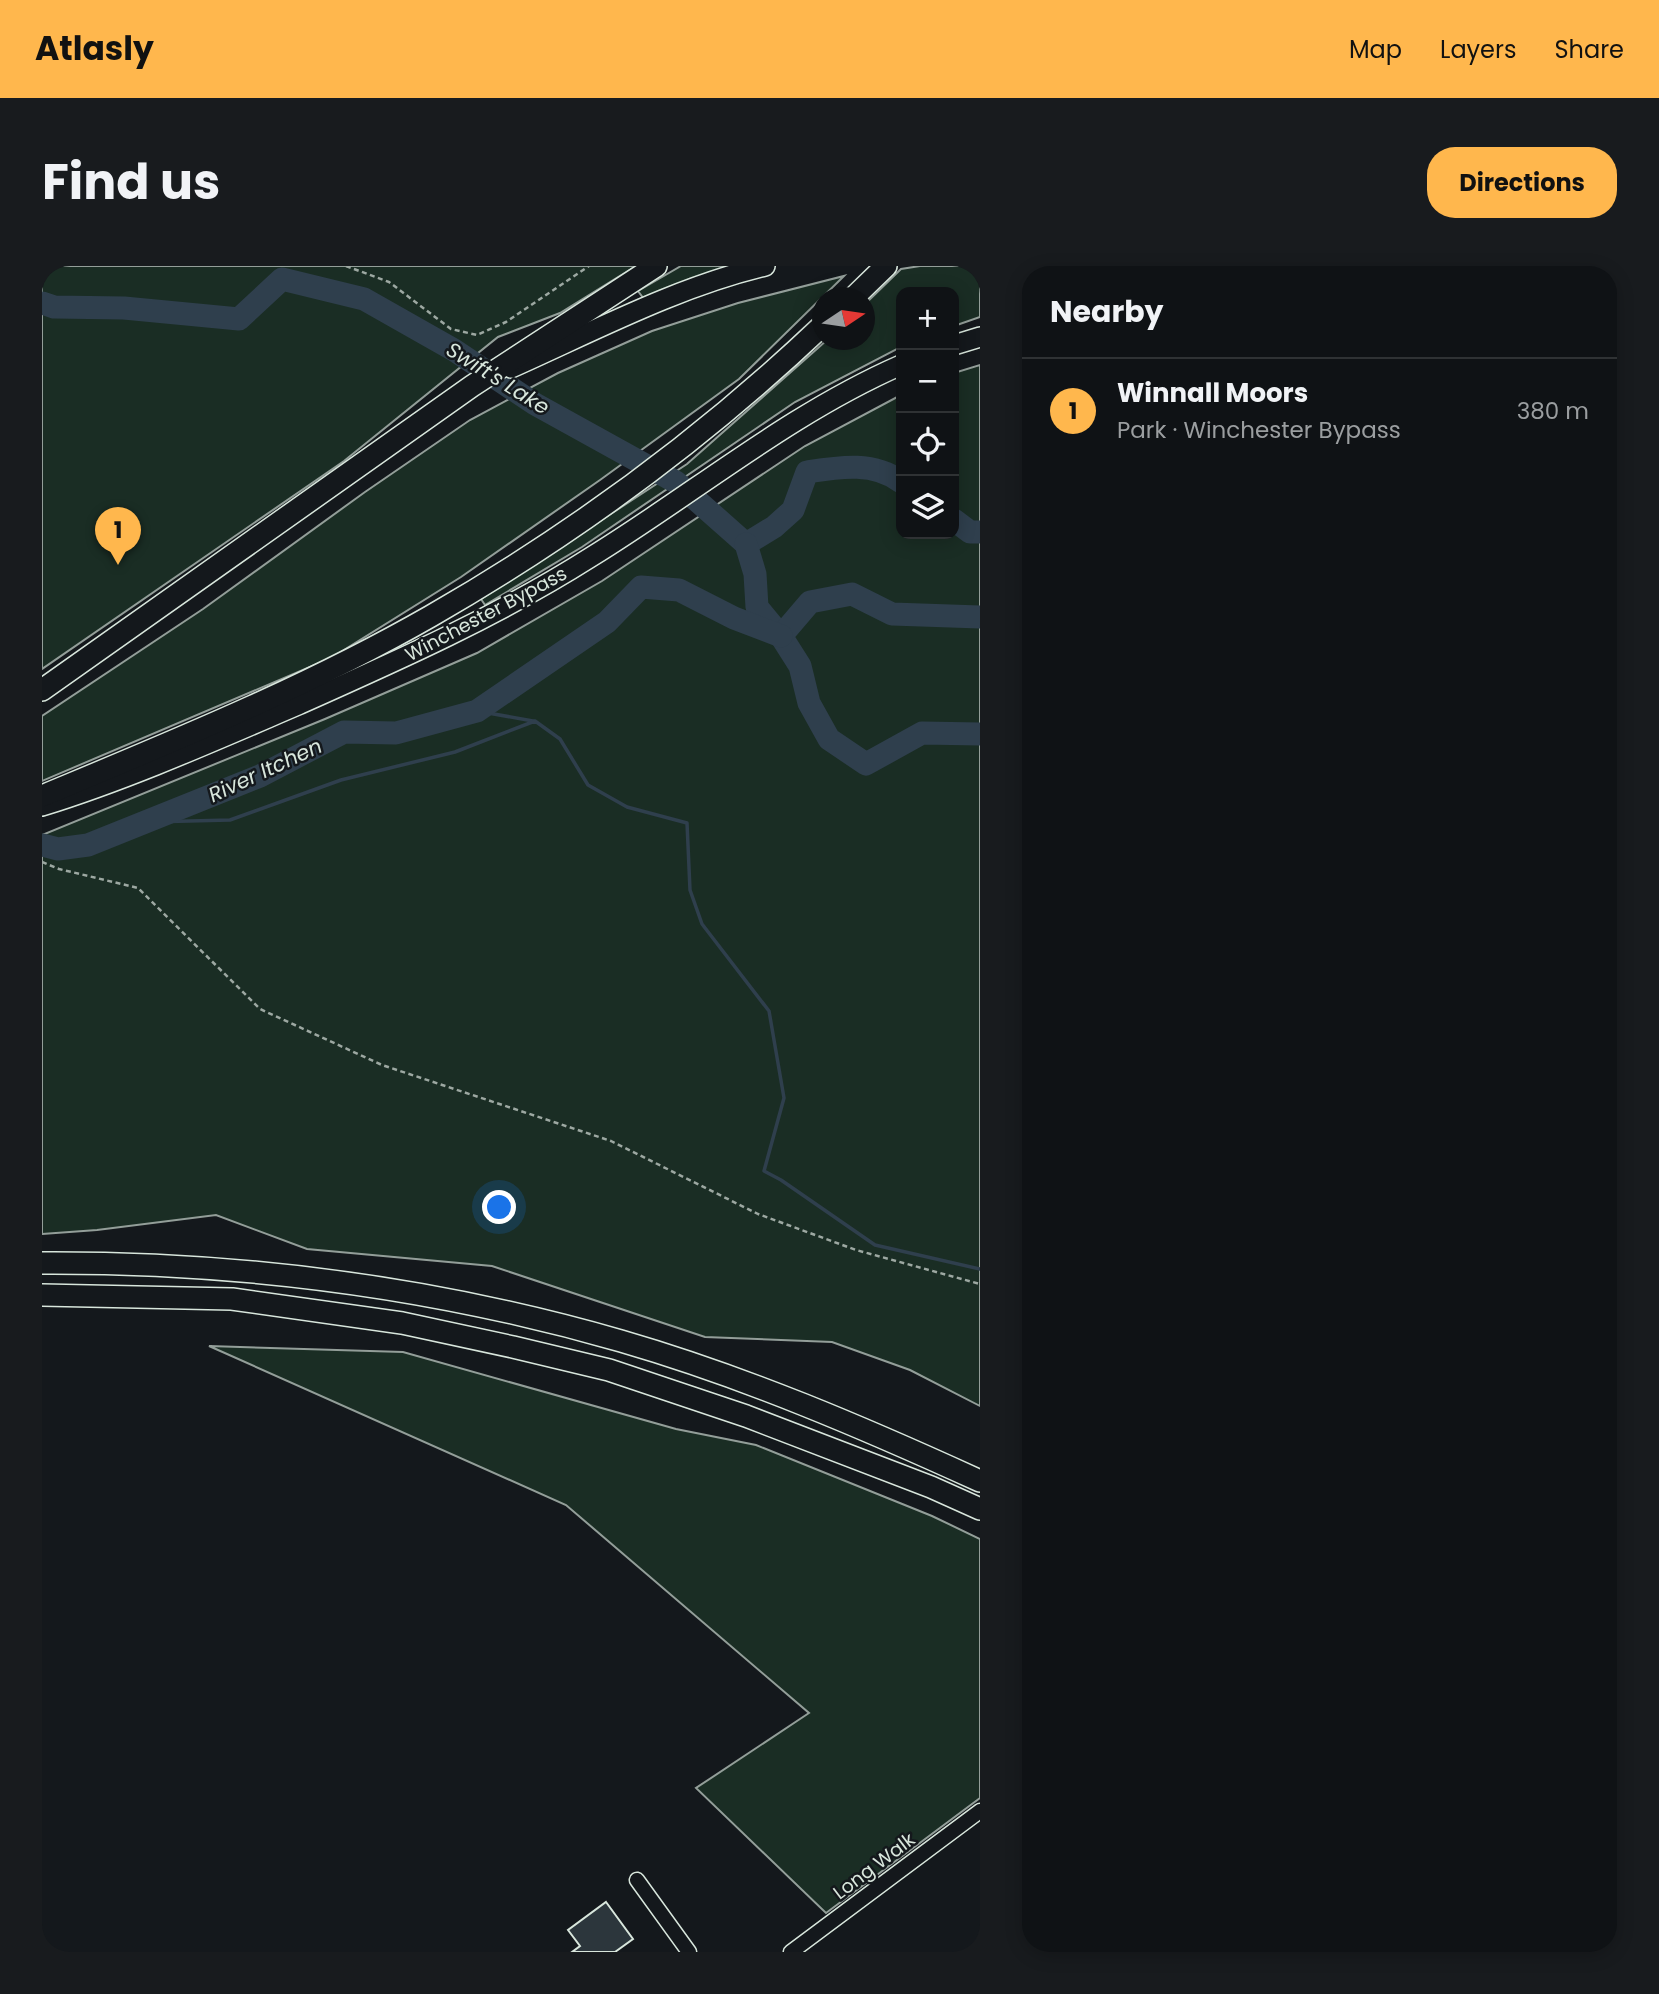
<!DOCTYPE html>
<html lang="en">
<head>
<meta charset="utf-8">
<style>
  :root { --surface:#0f1215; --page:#181b1e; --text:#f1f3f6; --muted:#9b9ea0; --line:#2f3234; --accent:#ffb74d }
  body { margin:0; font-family:Poppins,sans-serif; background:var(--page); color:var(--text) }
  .controls { position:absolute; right:21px; top:21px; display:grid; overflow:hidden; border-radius:14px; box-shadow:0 4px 18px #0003 }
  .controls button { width:63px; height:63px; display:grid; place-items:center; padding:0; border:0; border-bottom:2px solid var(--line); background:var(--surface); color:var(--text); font:35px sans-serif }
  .compass { position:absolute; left:770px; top:21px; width:63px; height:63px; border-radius:50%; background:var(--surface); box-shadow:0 4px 18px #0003; rotate:77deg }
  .you { position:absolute; left:458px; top:942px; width:24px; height:24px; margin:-18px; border:5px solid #fff; border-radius:50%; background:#1a73e8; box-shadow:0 0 0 10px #1a73e833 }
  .badge { display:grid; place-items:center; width:46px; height:46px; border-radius:50%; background:var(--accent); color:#111; font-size:23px; font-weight:700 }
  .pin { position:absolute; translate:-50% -58px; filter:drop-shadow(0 2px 4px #0008) }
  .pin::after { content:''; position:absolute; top:37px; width:24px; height:21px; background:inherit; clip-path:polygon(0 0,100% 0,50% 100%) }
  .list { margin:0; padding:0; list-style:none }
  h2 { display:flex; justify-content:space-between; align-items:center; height:91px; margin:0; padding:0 28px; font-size:30px }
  h2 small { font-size:23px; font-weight:400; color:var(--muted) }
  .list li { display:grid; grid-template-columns:46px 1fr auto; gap:21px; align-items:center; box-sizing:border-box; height:105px; padding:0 28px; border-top:2px solid var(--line) }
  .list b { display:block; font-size:26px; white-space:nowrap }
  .list p { margin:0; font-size:23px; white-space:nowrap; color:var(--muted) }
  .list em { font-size:23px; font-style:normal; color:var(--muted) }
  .icon { flex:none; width:38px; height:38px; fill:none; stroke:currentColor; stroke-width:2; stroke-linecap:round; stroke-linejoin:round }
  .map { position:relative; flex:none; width:938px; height:1686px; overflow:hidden; border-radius:28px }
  header { display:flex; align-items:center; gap:42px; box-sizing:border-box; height:98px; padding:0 35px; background:var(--accent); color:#111 }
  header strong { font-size:33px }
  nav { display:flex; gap:38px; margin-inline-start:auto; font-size:24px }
  .intro { display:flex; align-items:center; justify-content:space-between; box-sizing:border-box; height:168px; padding:0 42px }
  h1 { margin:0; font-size:49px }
  .button { padding:18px 32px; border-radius:28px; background:var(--accent); color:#111; font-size:24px; font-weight:700 }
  main { display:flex; gap:42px; padding:0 42px }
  aside { flex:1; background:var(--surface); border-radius:28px; box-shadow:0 4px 18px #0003 }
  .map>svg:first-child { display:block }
  .green { fill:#1a2d24; stroke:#939e99; stroke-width:2 }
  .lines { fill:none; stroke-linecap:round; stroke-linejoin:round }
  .stream { stroke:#2f3f4d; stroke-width:3.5 }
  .river { stroke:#2f3f4d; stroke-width:23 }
  .building { fill:#2c363c; stroke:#d8e6dc; stroke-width:2 }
  .minor-casing { stroke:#d8e6dc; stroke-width:17 }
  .major-casing { stroke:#d8e6dc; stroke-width:22 }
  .highway-casing { stroke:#d8e6dc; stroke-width:24 }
  .path { stroke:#9da8a2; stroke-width:2.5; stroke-dasharray:5 3.5; stroke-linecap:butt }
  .minor { stroke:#14181c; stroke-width:14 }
  .major { stroke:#14181c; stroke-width:19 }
  .highway { stroke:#14181c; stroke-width:21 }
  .labels { text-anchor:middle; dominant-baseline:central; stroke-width:5; stroke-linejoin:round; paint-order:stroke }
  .street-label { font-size:19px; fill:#d8e6dc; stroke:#14181c }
  .water-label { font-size:21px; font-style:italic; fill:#d8e6dc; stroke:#14181c }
</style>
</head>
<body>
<header>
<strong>Atlasly</strong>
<nav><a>Map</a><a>Layers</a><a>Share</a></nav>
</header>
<div class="intro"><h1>Find us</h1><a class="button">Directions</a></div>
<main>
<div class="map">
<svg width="938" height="1686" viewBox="0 0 938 1686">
  <rect width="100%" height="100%" fill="#14181c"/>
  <!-- green -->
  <g class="green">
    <polygon points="0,0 594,0 518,47 456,71 302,195 0,403"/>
    <polygon points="639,0 687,0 602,33 596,25"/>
    <polygon points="878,0 938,0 938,51 912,60 912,26 859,26 859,81 753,136 540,281 443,339 439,333 645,198 785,74 822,74 823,38 859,3"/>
    <polygon points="802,10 697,113 558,214 419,311 289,392 0,515 0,450 161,343 323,226 428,154 516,107 610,65 696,37"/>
    <polygon points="938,99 938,1140 868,1104 790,1076 663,1071 450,1000 265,983 174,949 55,964 0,968 0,569 283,453 435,387 560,315 763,180 859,129 859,268 912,268 912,107"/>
    <polygon points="167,1080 361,1086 634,1163 714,1179 890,1250 938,1273 938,1532 784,1647 654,1522 767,1447 524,1239"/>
  </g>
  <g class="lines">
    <!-- stream -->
    <g class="stream">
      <polyline points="435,445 491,455"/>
      <polyline points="107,556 188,554 299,514 413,486 493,455 518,473 546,519 585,541 645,557 648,624 660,658 727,745 742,832 722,905 739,914 833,979 938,1003"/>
    </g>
    <!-- river -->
    <g class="river">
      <path d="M0 37 12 41 82 42 197 53 240 13 322 33 412 84 493 138 634 216 704 278 732 261 751 244 765 206C797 201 832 195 859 216"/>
      <polyline points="912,254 928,266 938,266"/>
      <polyline points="704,278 713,308 715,341 739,370 758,400 767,437 787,473 824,498 880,467 938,468"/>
      <polyline points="739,370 768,336 810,328 850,348 938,351"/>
      <polyline points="0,579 16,583 46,579 218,510 302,466 354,467 435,445 565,356 599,321 637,324 692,352 739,370"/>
    </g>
  </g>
  <!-- building -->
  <polygon class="building" points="564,1636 591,1673 573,1686 530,1686 538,1680 526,1664"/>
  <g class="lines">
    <defs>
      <g id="minor">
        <polyline points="595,1614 647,1686"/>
        <polyline points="749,1686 938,1545"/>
      </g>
      <g id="major">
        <polyline points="912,79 938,71"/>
        <path d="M469 102C552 65 635 21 723 0"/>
        <path d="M0 540C87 513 172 475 256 439 357 394 456 350 549 291 653 227 747 148 859 99"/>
      </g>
      <g id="highway">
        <polyline points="811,32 844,0"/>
        <polyline points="0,424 430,120 614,0"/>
        <path d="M0 530C132 475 265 421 389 350 530 269 662 172 780 60"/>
        <path d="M0 997C195 996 392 1021 579 1075 703 1111 822 1162 938 1215"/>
        <polyline points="0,1029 190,1033 360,1057 471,1081 567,1104 704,1150 889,1221 938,1243"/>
      </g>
    </defs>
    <!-- minor casing -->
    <use href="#minor" class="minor-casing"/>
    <!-- major casing -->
    <use href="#major" class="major-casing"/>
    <!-- highway casing -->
    <use href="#highway" class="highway-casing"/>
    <!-- path -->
    <g class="path">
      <polyline points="304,0 347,16 409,63 435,69 464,56 547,0"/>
      <polyline points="0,596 17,603 96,622 218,743 340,799 569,875 716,948 814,984 938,1018"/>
    </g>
    <!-- minor -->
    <use href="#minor" class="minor"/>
    <!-- major -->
    <use href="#major" class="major"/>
    <!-- highway -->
    <use href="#highway" class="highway"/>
  </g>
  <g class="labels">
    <!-- street labels -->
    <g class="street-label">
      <text transform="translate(444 348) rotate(-28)">Winchester Bypass</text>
      <text transform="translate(832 1600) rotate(-37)">Long Walk</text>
    </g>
    <!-- water labels -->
    <g class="water-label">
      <text transform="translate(456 112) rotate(32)">Swift's Lake</text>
      <text transform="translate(223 504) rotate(-25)">River Itchen</text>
    </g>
  </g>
</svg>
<div class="controls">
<button>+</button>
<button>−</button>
<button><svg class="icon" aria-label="locate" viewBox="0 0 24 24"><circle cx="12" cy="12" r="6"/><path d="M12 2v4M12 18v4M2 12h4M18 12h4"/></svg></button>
<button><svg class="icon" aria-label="layers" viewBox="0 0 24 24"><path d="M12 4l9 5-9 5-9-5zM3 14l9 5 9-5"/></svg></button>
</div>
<svg class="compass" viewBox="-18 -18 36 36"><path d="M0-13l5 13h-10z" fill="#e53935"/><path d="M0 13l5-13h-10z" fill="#9b9ea0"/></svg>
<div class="you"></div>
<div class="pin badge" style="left:76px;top:299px">1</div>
</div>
<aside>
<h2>Nearby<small></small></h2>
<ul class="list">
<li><span class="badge">1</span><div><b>Winnall Moors</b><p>Park · Winchester Bypass</p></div><em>380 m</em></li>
</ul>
</aside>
</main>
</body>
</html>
